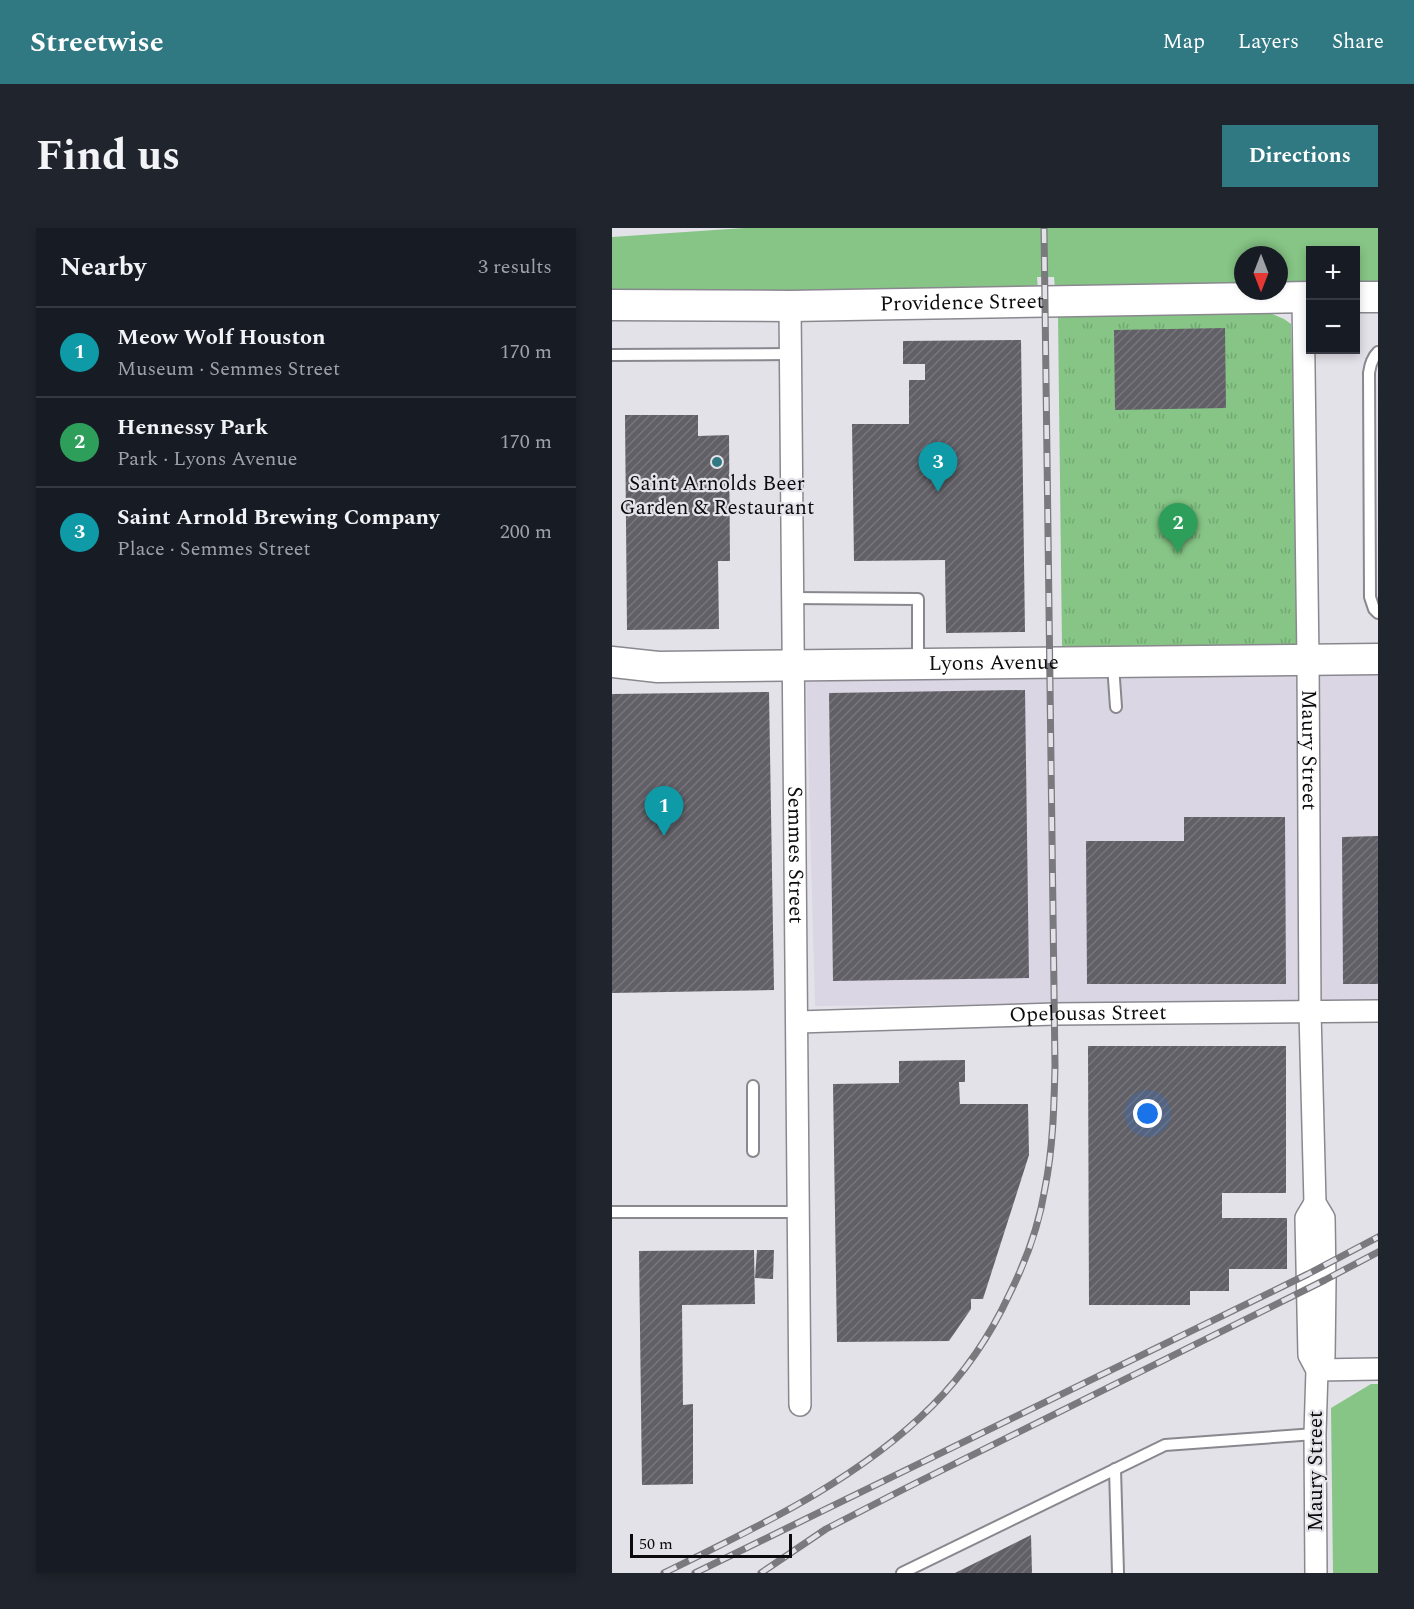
<!DOCTYPE html>
<html lang="en">
<head>
<meta charset="utf-8">
<style>
  :root { --surface:#171b24; --page:#20242c; --text:#f1f3f6; --muted:#9ea1a6; --line:#363941; --accent:#307882 }
  body { margin:0; font-family:Spectral,serif; background:var(--page); color:var(--text) }
  .controls { position:absolute; right:18px; top:18px; display:grid; overflow:hidden; border-radius:0px; box-shadow:0 3px 9px #0003 }
  .controls button { width:54px; height:54px; display:grid; place-items:center; padding:0; border:0; border-bottom:2px solid var(--line); background:var(--surface); color:var(--text); font:30px sans-serif }
  .compass { position:absolute; left:622px; top:18px; width:54px; height:54px; border-radius:50%; background:var(--surface); box-shadow:0 3px 9px #0003; rotate:180deg }
  .scale { position:absolute; left:18px; bottom:15px; width:162px; box-sizing:border-box; padding-left:6px; border:3px solid #0b0b0d; border-top:0; font-size:16px; line-height:21px; white-space:nowrap; color:#0b0b0d; -webkit-text-stroke:4px #e4e2e9; paint-order:stroke }
  .you { position:absolute; left:536px; top:886px; width:21px; height:21px; margin:-15px; border:4px solid #fff; border-radius:50%; background:#1a73e8; box-shadow:0 0 0 9px #1a73e833 }
  .badge { display:grid; place-items:center; width:39px; height:39px; border-radius:50%; background:var(--accent); color:#fff; font-size:20px; font-weight:700 }
  .pin { position:absolute; translate:-50% -50px; filter:drop-shadow(0 2px 3px #0008) }
  .pin::after { content:''; position:absolute; top:32px; width:21px; height:18px; background:inherit; clip-path:polygon(0 0,100% 0,50% 100%) }
  .list { margin:0; padding:0; list-style:none }
  h2 { display:flex; justify-content:space-between; align-items:center; height:78px; margin:0; padding:0 24px; font-size:26px }
  h2 small { font-size:20px; font-weight:400; color:var(--muted) }
  .list li { display:grid; grid-template-columns:39px 1fr auto; gap:18px; align-items:center; box-sizing:border-box; height:90px; padding:0 24px; border-top:2px solid var(--line) }
  .list b { display:block; font-size:22px; white-space:nowrap }
  .list p { margin:0; font-size:20px; white-space:nowrap; color:var(--muted) }
  .list em { font-size:20px; font-style:normal; color:var(--muted) }
  .map { position:relative; flex:none; width:766px; height:1345px; overflow:hidden; border-radius:0px }
  header { display:flex; align-items:center; gap:36px; box-sizing:border-box; height:84px; padding:0 30px; background:var(--accent); color:#fff }
  header strong { font-size:28px }
  nav { display:flex; gap:33px; margin-inline-start:auto; font-size:21px }
  .intro { display:flex; align-items:center; justify-content:space-between; box-sizing:border-box; height:144px; padding:0 36px }
  h1 { margin:0; font-size:42px }
  .button { padding:15px 27px; border-radius:0px; background:var(--accent); color:#fff; font-size:21px; font-weight:700 }
  main { display:flex; gap:36px; padding:0 36px }
  aside { flex:1; background:var(--surface); border-radius:0px; box-shadow:0 3px 9px #0003 }
  .map>svg:first-child { display:block }
  .built { fill:#dad6e4 }
  .grass { fill:#86c585 }
  .park { fill:url(#park-tufts) }
  .building { fill:url(#building-hatch) }
  .lines { fill:none; stroke-linecap:round; stroke-linejoin:round }
  .lane-casing { stroke:#8a888f; stroke-width:14 }
  .street-casing { stroke:#8a888f; stroke-width:24 }
  .secondary-casing { stroke:#8a888f; stroke-width:33 }
  .lane { stroke:#fff; stroke-width:10 }
  .street { stroke:#fff; stroke-width:21 }
  .secondary { stroke:#fff; stroke-width:30 }
  .rail-casing { stroke:#7a797d; stroke-width:7 }
  .rail { stroke:#e4e2e9; stroke-width:4.5; stroke-dasharray:14; stroke-linecap:butt }
  .poi-dot { fill:#307882; stroke:#e4e2e9; stroke-width:2 }
  .labels { text-anchor:middle; dominant-baseline:central; stroke-width:4.5; stroke-linejoin:round; paint-order:stroke }
  .street-label { font-size:21px; fill:#0b0b0d; stroke:#e4e2e9 }
  .poi-label { font-size:21px; fill:#0b0b0d; stroke:#e4e2e9 }
</style>
</head>
<body>
<header>
<strong>Streetwise</strong>
<nav><a>Map</a><a>Layers</a><a>Share</a></nav>
</header>
<div class="intro"><h1>Find us</h1><a class="button">Directions</a></div>
<main>
<aside>
<h2>Nearby<small>3 results</small></h2>
<ul class="list">
<li><span class="badge" style="background:#0f9aa8">1</span><div><b>Meow Wolf Houston</b><p>Museum · Semmes Street</p></div><em>170 m</em></li>
<li><span class="badge" style="background:#2e9e5b">2</span><div><b>Hennessy Park</b><p>Park · Lyons Avenue</p></div><em>170 m</em></li>
<li><span class="badge" style="background:#0f9aa8">3</span><div><b>Saint Arnold Brewing Company</b><p>Place · Semmes Street</p></div><em>200 m</em></li>
</ul>
</aside>
<div class="map">
<svg width="766" height="1345" viewBox="0 0 766 1345">
  <defs>
    <pattern id="park-tufts" width="24" height="20" patternUnits="userSpaceOnUse" patternTransform="scale(1.5)"><rect width="24" height="20" fill="#86c585"/><path d="M3 7l-1-3M5 7V3M7 7l1-3M15 17l-1-3M17 17v-4M19 17l1-3" fill="none" stroke="#72a872"/></pattern>
    <pattern id="building-hatch" width="6" height="6" patternUnits="userSpaceOnUse" patternTransform="scale(1.5)"><rect width="6" height="6" fill="#626067"/><path d="M-1 1l2-2M0 6l6-6M5 7l2-2" fill="none" stroke="#77767b"/></pattern>
  </defs>
  <rect width="100%" height="100%" fill="#e4e2e9"/>
  <!-- built -->
  <polygon class="built" points="766,445 766,773 203,778 194,450"/>
  <!-- grass -->
  <g class="grass">
    <polygon points="132,0 766,0 766,58 744,58 744,22 698,22 698,59 667,59 667,27 631,27 631,60 443,61 442,49 425,49 426,63 0,64 0,9"/>
    <polygon points="759,1156 766,1156 766,1345 721,1345 719,1180"/>
  </g>
  <!-- park -->
  <polygon class="park" points="658,85 672,91 679,96 683,233 685,418 450,419 446,88"/>
  <!-- building -->
  <g class="building">
    <polygon points="613,100 614,180 503,182 502,102"/>
    <polygon points="409,112 413,404 334,405 333,332 242,333 240,196 297,196 297,152 313,152 313,136 291,136 291,113"/>
    <polygon points="13,187 86,187 86,208 117,207 118,333 106,333 107,401 15,402"/>
    <polygon points="413,462 417,750 221,753 217,465"/>
    <polygon points="157,464 162,762 0,765 0,466"/>
    <polygon points="572,589 673,589 674,756 475,756 474,613 572,613"/>
    <polygon points="766,608 766,756 731,756 730,609"/>
    <polygon points="476,818 674,818 674,965 610,965 610,990 675,990 675,1041 617,1041 617,1063 578,1063 578,1077 477,1077"/>
    <polygon points="353,832 353,854 347,854 348,876 416,876 417,927 371,1071 359,1071 359,1081 337,1113 225,1114 221,856 287,855 287,833"/>
    <polygon points="142,1022 143,1076 70,1077 71,1177 81,1176 81,1256 30,1257 27,1023"/>
    <polygon points="145,1022 162,1022 161,1051 143,1050"/>
    <polygon points="419,1307 420,1345 343,1345"/>
  </g>
  <g class="lines">
    <defs>
      <g id="lane">
        <path d="M766 124C760 130 758 137 757 145L758 369 762 381 766 385"/>
        <polyline points="0,127 179,126"/>
        <polyline points="181,370 306,371 306,435"/>
        <polyline points="501,437 504,479"/>
        <polyline points="141,858 141,923"/>
        <polyline points="0,984 187,984"/>
        <polyline points="503,1241 506,1345"/>
        <polyline points="290,1345 553,1217 703,1206"/>
      </g>
      <g id="street">
        <path id="s1" d="M691 69 696 431 698 784 703 975 712 990 713 1052 712 1129 705 1142"/>
        <path id="s2" d="M178 78 188 1177"/>
        <path id="s3" d="M186 794 443 786 766 783"/>
        <polyline points="703,975 694,990 697,1127 705,1142 703,1206 704,1345"/>
        <polyline points="705,1142 766,1141"/>
      </g>
      <g id="secondary">
        <polyline points="744,69 766,69"/>
        <path id="s4" d="M0 77 178 78 698 69"/>
        <path id="s5" d="M0 434 46 439 766 431"/>
      </g>
    </defs>
    <!-- lane casing -->
    <use href="#lane" class="lane-casing"/>
    <!-- street casing -->
    <use href="#street" class="street-casing"/>
    <!-- secondary casing -->
    <use href="#secondary" class="secondary-casing"/>
    <!-- lane -->
    <use href="#lane" class="lane"/>
    <!-- street -->
    <use href="#street" class="street"/>
    <!-- secondary -->
    <use href="#secondary" class="secondary"/>
    <defs>
      <g id="rail">
        <path d="M52 1345C145 1299 245 1253 320 1178 352 1146 378 1108 397 1067 414 1033 427 998 433 960 441 920 442 880 443 838L432 0"/>
        <polyline points="83,1345 696,1046 766,1009"/>
        <polyline points="149,1345 214,1301 292,1261 713,1052 766,1024"/>
      </g>
    </defs>
    <!-- rail casing -->
    <use href="#rail" class="rail-casing"/>
    <!-- rail -->
    <use href="#rail" class="rail"/>
  </g>
  <!-- markers -->
  <circle class="poi-dot" cx="105" cy="234" r="6"/>
  <g class="labels">
    <!-- street labels -->
    <g class="street-label">
      <text stroke="none"><textPath href="#s4" startOffset="350">Providence Street</textPath></text>
      <text stroke="none"><textPath href="#s5" startOffset="382">Lyons Avenue</textPath></text>
      <text stroke="none"><textPath href="#s1" startOffset="453">Maury Street</textPath></text>
      <text stroke="none"><textPath href="#s2" startOffset="549">Semmes Street</textPath></text>
      <text stroke="none"><textPath href="#s3" startOffset="290">Opelousas Street</textPath></text>
      <text transform="translate(704 1243) rotate(-90)">Maury Street</text>
    </g>
    <!-- poi labels -->
    <g class="poi-label">
      <text x="105" y="256">Saint Arnolds Beer<tspan x="105" dy="24">Garden &amp; Restaurant</tspan></text>
    </g>
  </g>
</svg>
<div class="controls">
<button>+</button>
<button>−</button>
</div>
<svg class="compass" viewBox="-18 -18 36 36"><path d="M0-13l5 13h-10z" fill="#e53935"/><path d="M0 13l5-13h-10z" fill="#9ea1a6"/></svg>
<div class="scale">50 m</div>
<div class="you"></div>
<div class="pin badge" style="left:52px;top:608px;background:#0f9aa8">1</div>
<div class="pin badge" style="left:566px;top:325px;background:#2e9e5b">2</div>
<div class="pin badge" style="left:326px;top:264px;background:#0f9aa8">3</div>
</div>
</main>
</body>
</html>
